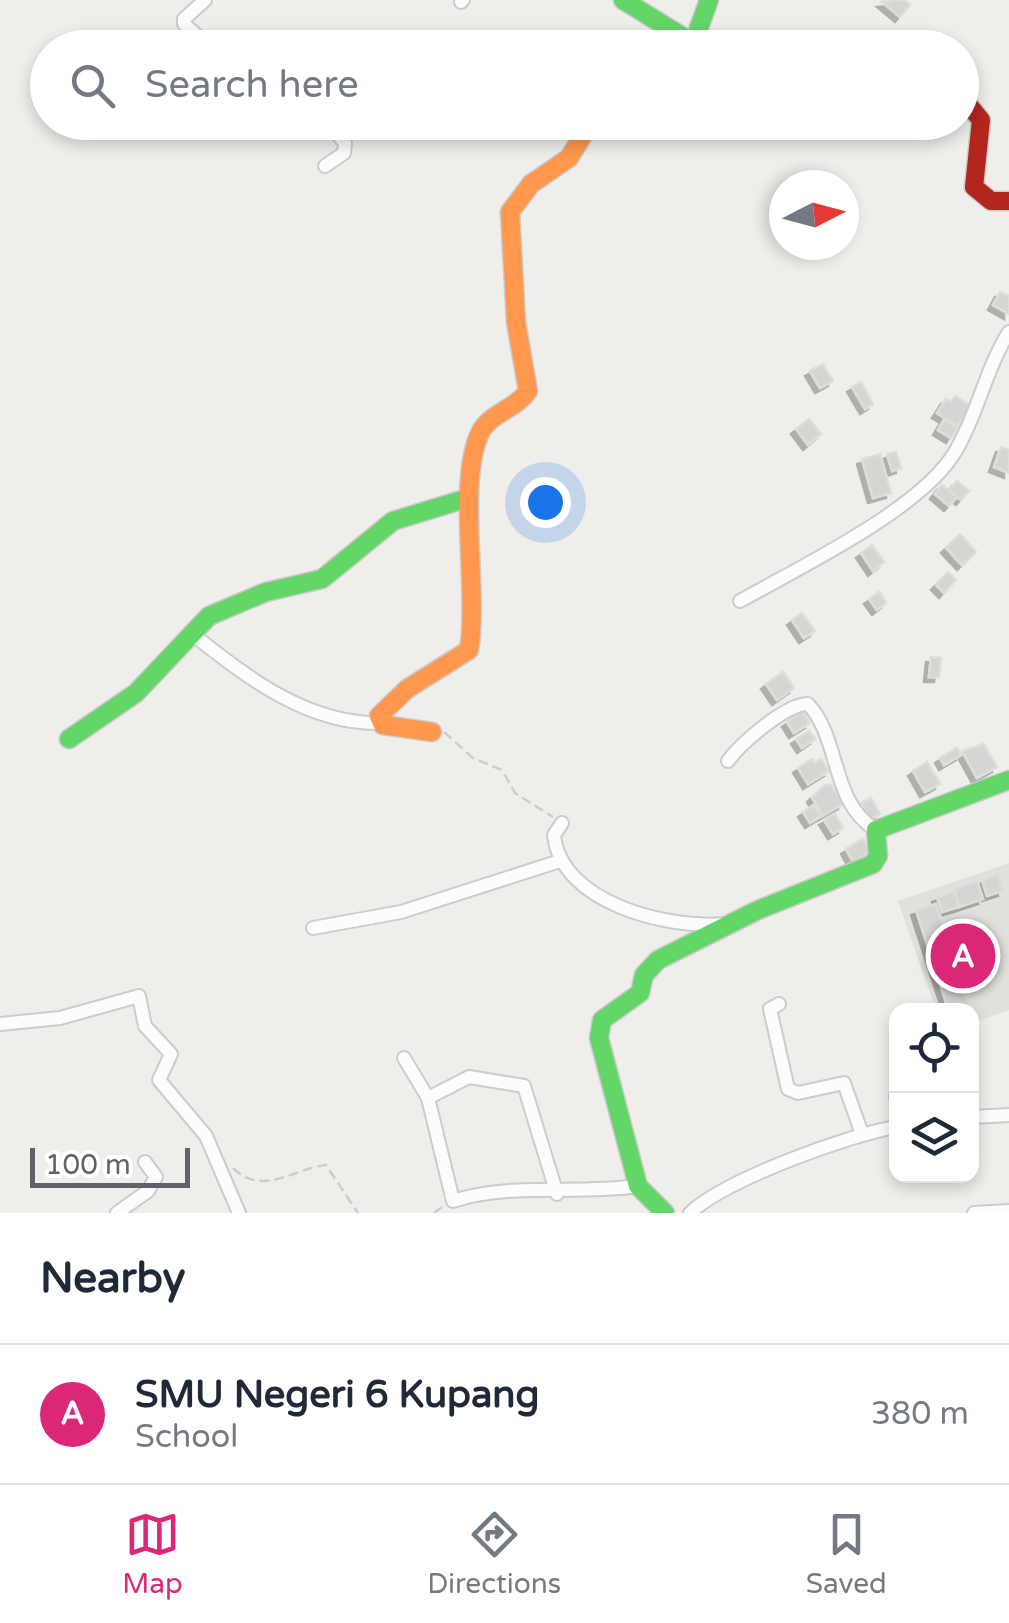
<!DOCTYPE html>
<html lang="en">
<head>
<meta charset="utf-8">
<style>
  :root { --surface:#fff; --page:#f6f6f7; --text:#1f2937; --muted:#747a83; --line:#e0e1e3; --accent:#db2777 }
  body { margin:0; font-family:"Varela Round",sans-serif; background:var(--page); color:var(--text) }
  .controls { position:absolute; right:30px; bottom:30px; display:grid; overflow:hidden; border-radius:20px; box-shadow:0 5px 15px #0003 }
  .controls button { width:90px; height:90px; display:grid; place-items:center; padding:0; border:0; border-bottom:2px solid var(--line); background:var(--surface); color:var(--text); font:50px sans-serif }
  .compass { position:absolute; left:769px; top:170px; width:90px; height:90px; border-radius:50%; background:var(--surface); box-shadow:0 5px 15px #0003; rotate:84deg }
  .scale { position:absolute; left:30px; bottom:25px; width:160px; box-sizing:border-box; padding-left:10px; border:5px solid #5f6368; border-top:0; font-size:28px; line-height:35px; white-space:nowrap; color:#5f6368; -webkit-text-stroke:8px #fff; paint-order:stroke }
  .you { position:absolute; left:545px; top:502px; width:35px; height:35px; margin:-25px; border:8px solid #fff; border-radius:50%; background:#1a73e8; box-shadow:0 0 0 15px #1a73e833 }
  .badge { display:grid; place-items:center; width:65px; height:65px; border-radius:50%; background:var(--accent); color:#fff; font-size:32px; font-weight:700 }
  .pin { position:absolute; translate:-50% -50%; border:5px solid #fff; box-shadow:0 2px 10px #0006 }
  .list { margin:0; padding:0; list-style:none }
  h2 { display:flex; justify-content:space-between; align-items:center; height:130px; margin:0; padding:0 40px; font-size:42px }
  h2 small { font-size:32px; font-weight:400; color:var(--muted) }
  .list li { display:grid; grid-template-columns:65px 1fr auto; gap:30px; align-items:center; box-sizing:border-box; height:140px; padding:0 40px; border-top:2px solid var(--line) }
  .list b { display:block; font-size:38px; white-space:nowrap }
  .list p { margin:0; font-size:32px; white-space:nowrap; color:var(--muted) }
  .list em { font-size:32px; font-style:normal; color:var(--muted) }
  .icon { flex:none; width:55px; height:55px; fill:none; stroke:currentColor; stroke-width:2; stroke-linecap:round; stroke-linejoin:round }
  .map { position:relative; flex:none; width:1009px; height:1213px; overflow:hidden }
  .search { position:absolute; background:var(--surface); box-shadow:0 5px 15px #0003; left:30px; right:30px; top:30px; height:110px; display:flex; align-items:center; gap:25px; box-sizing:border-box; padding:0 35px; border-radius:55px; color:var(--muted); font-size:38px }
  .sheet { height:270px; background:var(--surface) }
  nav { display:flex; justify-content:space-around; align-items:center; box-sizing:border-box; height:140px; border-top:2px solid var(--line); background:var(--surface); font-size:28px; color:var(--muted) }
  nav a { display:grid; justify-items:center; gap:5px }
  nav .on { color:var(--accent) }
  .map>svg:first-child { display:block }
  .education { fill:#e2e0da }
  .building { fill:#d6d5d3; stroke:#deddd9; stroke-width:2.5; filter:url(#shadow) }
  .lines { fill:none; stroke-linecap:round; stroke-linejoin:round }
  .street-casing { stroke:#cbcccc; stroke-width:16 }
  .fast-casing { stroke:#cacacb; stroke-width:21 }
  .slow-casing { stroke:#cacacb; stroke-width:21 }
  .jam-casing { stroke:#cacacb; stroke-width:21 }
  .path { stroke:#cacfcc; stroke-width:2.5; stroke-dasharray:10 5; stroke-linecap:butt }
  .street { stroke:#fdfcfc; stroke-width:12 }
  .fast { stroke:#63d668; stroke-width:18 }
  .slow { stroke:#ff974d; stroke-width:18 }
  .jam { stroke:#b3261e; stroke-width:18 }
</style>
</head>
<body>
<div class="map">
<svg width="1009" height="1213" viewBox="0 0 1009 1213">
  <defs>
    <filter id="shadow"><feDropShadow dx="-5" dy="5" stdDeviation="0" flood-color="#0004"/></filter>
  </defs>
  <rect width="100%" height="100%" fill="#efeeea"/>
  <!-- education -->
  <polygon class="education" points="1009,863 1009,1010 972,1023 972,1011 936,1010 898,901"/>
  <!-- building -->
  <g class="building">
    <polygon points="904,0 910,5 900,17 882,2"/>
    <polygon points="1000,292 1009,296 1009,314 993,305"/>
    <polygon points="823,364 833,381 820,388 810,371"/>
    <polygon points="861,382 873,404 865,409 852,387"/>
    <polygon points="955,396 971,406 958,426 937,413 946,399 951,402"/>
    <polygon points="809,419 821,434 808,445 796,429"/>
    <polygon points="944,420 957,428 951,438 938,430"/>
    <polygon points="1001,447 1009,450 1009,473 994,467"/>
    <polygon points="896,452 901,468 892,471 887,454"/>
    <polygon points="880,454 891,493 873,498 862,459"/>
    <polygon points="957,481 969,491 961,500 949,491"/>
    <polygon points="942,485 957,497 949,506 935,494"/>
    <polygon points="960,534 976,552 962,565 946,548"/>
    <polygon points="872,545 884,562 873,571 861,553"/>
    <polygon points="948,572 956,580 944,593 936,585"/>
    <polygon points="879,592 886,603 877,610 869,599"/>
    <polygon points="802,613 815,631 804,638 792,620"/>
    <polygon points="931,657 941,658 939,677 929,677"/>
    <polygon points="783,672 794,688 777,700 766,684"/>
    <polygon points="802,711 810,723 794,733 787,722"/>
    <polygon points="809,731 815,739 802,748 796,739"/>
    <polygon points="984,744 997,767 977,778 962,751"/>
    <polygon points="957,748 961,755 944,765 940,758"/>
    <polygon points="812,759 814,763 821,759 829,771 808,784 798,768"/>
    <polygon points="927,762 940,784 925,792 913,771"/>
    <polygon points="825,785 832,785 843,804 822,816 812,797"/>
    <polygon points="871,798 880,814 870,819 861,803"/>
    <polygon points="814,805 821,816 810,823 803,812"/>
    <polygon points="835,814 843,828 833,834 824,820"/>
    <polygon points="863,839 870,852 853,862 846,849"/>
    <polygon points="998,875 1003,891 987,896 982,880"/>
    <polygon points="977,881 983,899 959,907 953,889"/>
    <polygon points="954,891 959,907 942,912 937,897"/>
    <polygon points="936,904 947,937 927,944 916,910"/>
    <polygon points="947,937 962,980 941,987 927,944"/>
    <polygon points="961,981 971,1011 949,1011 941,987"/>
  </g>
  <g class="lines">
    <defs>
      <g id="street">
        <polyline points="205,0 184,19 184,24 211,48"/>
        <polyline points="461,2 463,0"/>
        <polyline points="648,48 671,32"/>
        <polyline points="325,166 344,153 345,143 326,122"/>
        <path d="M740 601C800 567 920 510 955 452 978 414 985 370 1009 332"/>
        <path d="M190 632C244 676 308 725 381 723"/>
        <path d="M728 761C741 743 786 704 808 704 841 739 830 802 876 830"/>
        <path d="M562 823 554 835C561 903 667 929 724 924"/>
        <polyline points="313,928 401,912 560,861"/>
        <polyline points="779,1004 770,1009 788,1089 798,1093 844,1083 862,1134"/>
        <polyline points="0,1024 60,1018 139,996 145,1026 171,1054 159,1080 206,1136 239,1213"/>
        <polyline points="404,1058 428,1098 469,1077 524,1086 557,1194"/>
        <polyline points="896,1096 896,1099"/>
        <path d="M428 1098 453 1201C512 1182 575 1195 638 1186"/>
        <polyline points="972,1117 1009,1115"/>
        <polyline points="117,1213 148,1191 156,1177 145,1162"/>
        <path d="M690 1213C725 1180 848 1135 896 1127"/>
        <polyline points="974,1213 1009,1211"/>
      </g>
      <g id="fast">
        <polyline points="623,0 701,48"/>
        <polyline points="693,44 709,0"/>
        <polyline points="69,739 136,693 209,616 266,592 322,579 393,521 468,498"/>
        <polyline points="665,1213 638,1186 599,1038 602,1020 640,993 644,975 658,960 758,910 873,864 878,856 876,830 1009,780"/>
      </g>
      <path id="slow" d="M432 732 383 725 379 716 407 689 469 650C479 591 456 479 481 431 491 413 516 409 528 391L516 322 510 212 531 184 569 158 591 122"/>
      <polyline id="jam" points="962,97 981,120 974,187 991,201 1009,201"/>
    </defs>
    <!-- street casing -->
    <use href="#street" class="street-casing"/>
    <!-- fast casing -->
    <use href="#fast" class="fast-casing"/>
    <!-- slow casing -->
    <use href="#slow" class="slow-casing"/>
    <!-- jam casing -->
    <use href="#jam" class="jam-casing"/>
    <!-- path -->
    <g class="path">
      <polyline points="444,732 473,758 502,770 515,793 553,817"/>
      <path d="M233 1168C263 1197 292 1169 326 1165L358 1213"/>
      <polyline points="434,1213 442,1207"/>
    </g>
    <!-- street -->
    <use href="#street" class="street"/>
    <!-- fast -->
    <use href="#fast" class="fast"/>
    <!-- slow -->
    <use href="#slow" class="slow"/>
    <!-- jam -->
    <use href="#jam" class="jam"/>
  </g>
</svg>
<div class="controls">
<button><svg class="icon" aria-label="locate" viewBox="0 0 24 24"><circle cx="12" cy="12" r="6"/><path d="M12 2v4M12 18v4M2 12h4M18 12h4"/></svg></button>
<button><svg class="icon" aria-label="layers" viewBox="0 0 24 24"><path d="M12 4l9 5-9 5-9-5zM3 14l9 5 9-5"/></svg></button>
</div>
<svg class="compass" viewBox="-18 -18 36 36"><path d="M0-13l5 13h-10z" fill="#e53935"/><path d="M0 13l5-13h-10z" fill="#747a83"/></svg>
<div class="scale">100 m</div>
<div class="you"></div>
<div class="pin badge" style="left:963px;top:956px">A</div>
<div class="search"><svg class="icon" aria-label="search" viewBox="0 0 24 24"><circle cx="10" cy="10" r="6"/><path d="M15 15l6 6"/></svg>Search here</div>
</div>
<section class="sheet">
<h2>Nearby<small></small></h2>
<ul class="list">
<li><span class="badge">A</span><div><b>SMU Negeri 6 Kupang</b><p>School</p></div><em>380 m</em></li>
</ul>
</section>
<nav>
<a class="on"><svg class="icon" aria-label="map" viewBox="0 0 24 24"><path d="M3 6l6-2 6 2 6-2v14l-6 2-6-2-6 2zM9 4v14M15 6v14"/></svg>Map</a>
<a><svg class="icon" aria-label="directions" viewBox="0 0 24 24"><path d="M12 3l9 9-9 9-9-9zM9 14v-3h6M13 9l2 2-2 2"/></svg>Directions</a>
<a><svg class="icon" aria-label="saved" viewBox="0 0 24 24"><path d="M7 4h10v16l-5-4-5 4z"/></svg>Saved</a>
</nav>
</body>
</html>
